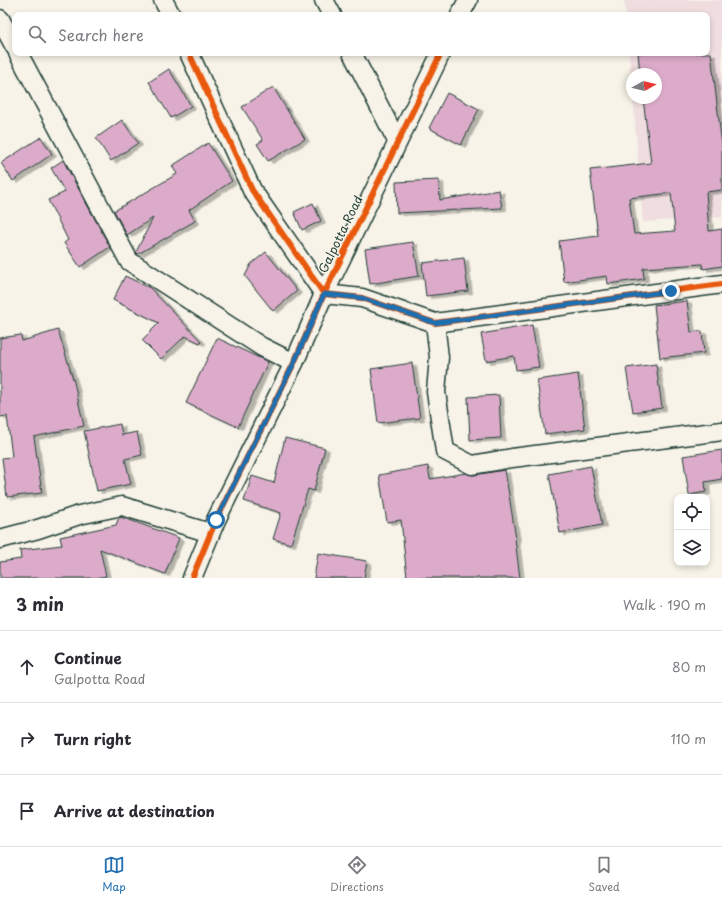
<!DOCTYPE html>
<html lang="en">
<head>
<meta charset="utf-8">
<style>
  :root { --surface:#fff; --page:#f2f2f3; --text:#2b2b33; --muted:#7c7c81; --line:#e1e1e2; --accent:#1f6fb2 }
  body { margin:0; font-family:"Playpen Sans",sans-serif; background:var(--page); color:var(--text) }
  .controls { position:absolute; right:12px; bottom:12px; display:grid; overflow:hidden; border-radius:8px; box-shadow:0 2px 6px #0003 }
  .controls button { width:36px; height:36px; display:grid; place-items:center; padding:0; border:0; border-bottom:1px solid var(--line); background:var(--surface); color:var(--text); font:20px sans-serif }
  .compass { position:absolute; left:626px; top:68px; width:36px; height:36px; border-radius:50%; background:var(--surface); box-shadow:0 2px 6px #0003; rotate:82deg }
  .stop { position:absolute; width:12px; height:12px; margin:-9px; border:3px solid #1f6fb2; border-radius:50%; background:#fff }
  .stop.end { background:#1f6fb2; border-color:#fff; box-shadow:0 1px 4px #0008 }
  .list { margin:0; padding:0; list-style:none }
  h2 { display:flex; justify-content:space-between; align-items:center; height:52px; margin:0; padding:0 16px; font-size:17px }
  h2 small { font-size:13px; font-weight:400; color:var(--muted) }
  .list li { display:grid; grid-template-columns:26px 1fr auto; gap:12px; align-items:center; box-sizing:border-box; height:72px; padding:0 16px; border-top:1px solid var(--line) }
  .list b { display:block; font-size:15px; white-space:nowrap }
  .list p { margin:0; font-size:13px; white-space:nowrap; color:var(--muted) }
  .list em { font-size:13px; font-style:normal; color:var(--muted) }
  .icon { flex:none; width:22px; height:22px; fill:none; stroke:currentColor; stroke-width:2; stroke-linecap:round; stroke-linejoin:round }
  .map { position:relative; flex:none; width:722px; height:578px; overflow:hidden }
  .search { position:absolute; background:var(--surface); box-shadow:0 2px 6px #0003; left:12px; right:12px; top:12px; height:44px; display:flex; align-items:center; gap:10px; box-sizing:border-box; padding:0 14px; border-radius:8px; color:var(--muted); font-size:15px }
  .sheet { height:268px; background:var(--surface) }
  nav { display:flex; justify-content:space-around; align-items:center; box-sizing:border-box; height:56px; border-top:1px solid var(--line); background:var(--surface); font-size:11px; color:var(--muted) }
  nav a { display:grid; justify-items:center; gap:2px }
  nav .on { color:var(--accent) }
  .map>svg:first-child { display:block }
  .built { fill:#efdddf }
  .building { fill:#dcabca; stroke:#1f3d34; fill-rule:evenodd; filter:url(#shadow) }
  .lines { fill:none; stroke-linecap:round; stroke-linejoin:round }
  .street-casing { stroke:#1f3d34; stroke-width:21 }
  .street { stroke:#f7f3e8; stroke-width:18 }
  .cycleway-casing { stroke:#f7f3e8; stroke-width:8 }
  .cycleway { stroke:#e8590c; stroke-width:6 }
  .route { stroke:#1f6fb2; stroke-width:5 }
  .labels { text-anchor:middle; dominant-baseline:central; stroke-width:3; stroke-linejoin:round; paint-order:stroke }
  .street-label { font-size:12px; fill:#1f3d34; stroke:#f7f3e8 }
</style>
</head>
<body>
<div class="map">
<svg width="722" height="578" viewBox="0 0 722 578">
  <defs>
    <filter id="shadow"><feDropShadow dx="4.5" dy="2.5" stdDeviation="0" flood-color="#0004"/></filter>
  </defs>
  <rect width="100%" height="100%" fill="#f7f3e8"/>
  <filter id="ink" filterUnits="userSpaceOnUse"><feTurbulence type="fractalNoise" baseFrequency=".025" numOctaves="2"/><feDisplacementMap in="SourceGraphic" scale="8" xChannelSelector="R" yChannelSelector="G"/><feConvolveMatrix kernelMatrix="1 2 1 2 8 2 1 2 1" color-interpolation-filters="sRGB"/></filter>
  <g filter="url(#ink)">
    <!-- built -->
    <polygon class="built" points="624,0 722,0 722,217 643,222 633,98 656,98 656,74 632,74 632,91 629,53 707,53 707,15 626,15"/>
    <!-- building -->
    <g class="building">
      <path d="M638 53H711L722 146V190L706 192 709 231 722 229V266L703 269 702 264 643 268 644 279 608 284 607 276 564 282 559 241 598 236 590 170 651 163 643 98H656V74H640ZM671 193 675 231 634 234 629 198Z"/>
      <polygon points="169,69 191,106 171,118 149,82"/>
      <polygon points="273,87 305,139 268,161 257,144 263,140 242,107"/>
      <polygon points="447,93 479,109 461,145 429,128"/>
      <polygon points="122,120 138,143 111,161 96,138"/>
      <polygon points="41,137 52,154 13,181 1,163"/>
      <polygon points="208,143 232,181 189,210 195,221 138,254 136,252 153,218 127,235 114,211 177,174 172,166"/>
      <polygon points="63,160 110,247 80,267 64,243 68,240 48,200 65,192 51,168"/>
      <polygon points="439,180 440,200 499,190 502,208 397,213 396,182"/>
      <polygon points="313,203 321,221 302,230 294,212"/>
      <polygon points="413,242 419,276 370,284 365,249"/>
      <polygon points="266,252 297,291 273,311 245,276 251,264"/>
      <polygon points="464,258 468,291 426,296 422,263"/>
      <polygon points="125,276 150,288 201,341 200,343 185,336 161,359 142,340 159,323 113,300"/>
      <polygon points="687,301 691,332 702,331 704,353 660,358 654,305"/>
      <polygon points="532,325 539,367 516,370 514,356 486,361 481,334"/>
      <polygon points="58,330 74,382 84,426 34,437 42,493 7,497 2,458 12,457 7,416 0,417 0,338 21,335 22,341"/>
      <polygon points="217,338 268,362 238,427 186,403"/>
      <polygon points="412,363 420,418 378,423 371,369"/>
      <polygon points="656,364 662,408 633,412 626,368"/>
      <polygon points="578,374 585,429 545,434 537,380"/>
      <polygon points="499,395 501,438 470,440 468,397"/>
      <polygon points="120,424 122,435 137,432 142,455 125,459 131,484 97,491 84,431"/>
      <polygon points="285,438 325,448 314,491 308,489 291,544 273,539 281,513 244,501 252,476 274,483"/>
      <polygon points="722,450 722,479 705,482 706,492 689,495 683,456"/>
      <polygon points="428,466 430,479 466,473 474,475 505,470 516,539 515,539 520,578 407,578 401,520 387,522 379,475"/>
      <polygon points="591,466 602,525 560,533 549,474"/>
      <polygon points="119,517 127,519 179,538 165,574 100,549 106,576 95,578 0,578 0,562 21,559 20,550 62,545 60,537 116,525"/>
      <polygon points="318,553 367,561 364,578 314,578"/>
    </g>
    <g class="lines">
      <defs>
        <g id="street">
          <polyline points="163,0 171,15"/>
          <polyline points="324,0 332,15"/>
          <polyline points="460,15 468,0"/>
          <polyline points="0,19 15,47"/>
          <polyline points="18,53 129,261 262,347 294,363"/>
          <polyline points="189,53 252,190 324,294 362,298 435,323 722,284"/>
          <polyline points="352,53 397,141"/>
          <polyline points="435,323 439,357 436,392 445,451 472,465 512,458 722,431"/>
          <polyline points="0,539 38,529 79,515 122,506 210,533"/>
          <polyline points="192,578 216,520 294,363 324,294 441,53"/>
        </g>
      </defs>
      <!-- street casing -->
      <use href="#street" class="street-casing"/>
      <!-- street -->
      <use href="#street" class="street"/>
      <defs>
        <g id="cycleway">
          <polyline points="189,53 252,190 324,294 362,298 435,323 722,284"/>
          <polyline points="192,578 216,520 294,363 324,294 441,53"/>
        </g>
      </defs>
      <!-- cycleway casing -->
      <use href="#cycleway" class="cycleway-casing"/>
      <!-- cycleway -->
      <use href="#cycleway" class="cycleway"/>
    </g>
  </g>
  <g class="lines" filter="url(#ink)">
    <!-- route -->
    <polyline class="route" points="216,520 294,363 324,294 362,298 435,323 671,291"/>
  </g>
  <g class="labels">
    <!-- street labels -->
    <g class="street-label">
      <text transform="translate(340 234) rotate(-64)">Galpotta Road</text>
    </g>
  </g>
</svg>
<div class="controls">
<button><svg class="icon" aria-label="locate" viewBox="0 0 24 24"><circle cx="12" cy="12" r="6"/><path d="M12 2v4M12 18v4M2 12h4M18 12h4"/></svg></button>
<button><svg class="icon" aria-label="layers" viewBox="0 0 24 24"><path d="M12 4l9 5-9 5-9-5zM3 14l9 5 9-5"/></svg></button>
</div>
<svg class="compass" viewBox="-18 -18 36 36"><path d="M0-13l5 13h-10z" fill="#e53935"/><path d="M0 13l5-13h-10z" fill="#7c7c81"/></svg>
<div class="stop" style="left:216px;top:520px"></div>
<div class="stop end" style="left:671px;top:291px"></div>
<div class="search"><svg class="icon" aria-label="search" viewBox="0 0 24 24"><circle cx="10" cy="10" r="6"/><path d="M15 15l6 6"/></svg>Search here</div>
</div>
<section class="sheet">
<h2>3 min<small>Walk · 190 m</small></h2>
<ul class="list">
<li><svg class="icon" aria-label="ahead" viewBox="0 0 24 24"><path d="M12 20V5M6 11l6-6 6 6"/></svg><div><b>Continue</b><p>Galpotta Road</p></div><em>80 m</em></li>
<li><svg class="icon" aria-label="right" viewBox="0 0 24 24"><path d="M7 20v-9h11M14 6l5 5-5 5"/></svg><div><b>Turn right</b></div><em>110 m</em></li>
<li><svg class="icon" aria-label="arrive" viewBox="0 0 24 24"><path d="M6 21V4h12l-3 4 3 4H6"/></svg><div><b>Arrive at destination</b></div></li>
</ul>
</section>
<nav>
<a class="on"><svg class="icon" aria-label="map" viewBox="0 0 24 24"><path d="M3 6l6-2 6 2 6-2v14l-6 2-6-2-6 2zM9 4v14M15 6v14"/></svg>Map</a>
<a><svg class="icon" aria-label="directions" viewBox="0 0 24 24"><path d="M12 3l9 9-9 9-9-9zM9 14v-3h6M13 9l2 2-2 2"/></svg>Directions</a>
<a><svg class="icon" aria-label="saved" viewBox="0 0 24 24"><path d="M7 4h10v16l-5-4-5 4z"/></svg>Saved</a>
</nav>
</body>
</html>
